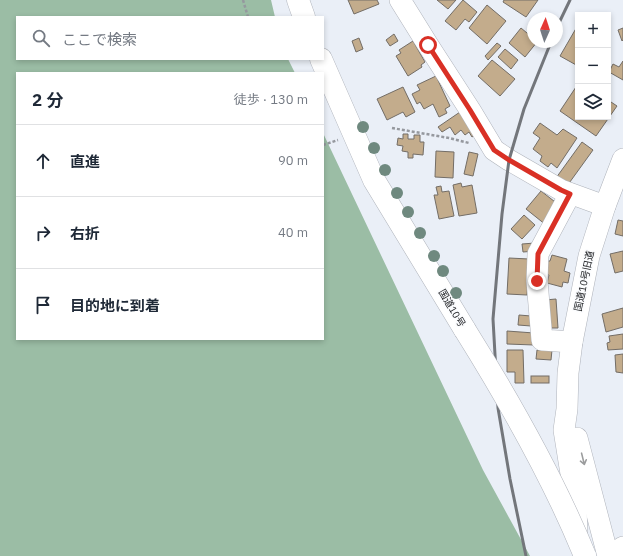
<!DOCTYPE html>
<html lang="ja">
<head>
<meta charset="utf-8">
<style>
  :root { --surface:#fff; --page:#f2f2f3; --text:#1f2937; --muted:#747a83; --line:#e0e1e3 }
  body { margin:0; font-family:"IBM Plex Sans","Noto Sans JP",sans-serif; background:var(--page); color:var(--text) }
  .controls { position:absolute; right:12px; top:12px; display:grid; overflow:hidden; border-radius:0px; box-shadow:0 2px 6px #0003 }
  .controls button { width:36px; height:36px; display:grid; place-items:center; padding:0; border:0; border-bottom:1px solid var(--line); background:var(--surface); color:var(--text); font:20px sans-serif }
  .compass { position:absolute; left:527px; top:12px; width:36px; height:36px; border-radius:50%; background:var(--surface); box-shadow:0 2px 6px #0003; rotate:3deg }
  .stop { position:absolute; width:12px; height:12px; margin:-9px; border:3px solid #d93025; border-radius:50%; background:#fff }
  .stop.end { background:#d93025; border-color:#fff; box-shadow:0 1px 4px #0008 }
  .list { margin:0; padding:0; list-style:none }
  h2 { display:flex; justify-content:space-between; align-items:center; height:52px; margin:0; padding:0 16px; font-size:17px }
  h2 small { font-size:13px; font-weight:400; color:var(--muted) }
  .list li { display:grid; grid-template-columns:26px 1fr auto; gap:12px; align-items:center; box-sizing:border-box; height:72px; padding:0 16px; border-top:1px solid var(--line) }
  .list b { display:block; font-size:15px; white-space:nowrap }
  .list em { font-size:13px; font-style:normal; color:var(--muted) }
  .icon { flex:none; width:22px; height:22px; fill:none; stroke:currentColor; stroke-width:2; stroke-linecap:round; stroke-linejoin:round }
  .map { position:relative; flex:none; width:623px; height:556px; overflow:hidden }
  .search { position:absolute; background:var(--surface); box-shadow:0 2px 6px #0003; left:16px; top:16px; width:308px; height:44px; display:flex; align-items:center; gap:10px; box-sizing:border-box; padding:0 14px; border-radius:0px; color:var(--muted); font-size:15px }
  .panel { position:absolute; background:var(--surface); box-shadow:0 2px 6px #0003; left:16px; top:72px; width:308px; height:268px; border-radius:0px }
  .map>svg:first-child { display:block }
  .forest { fill:#9bbda5 }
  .building { fill:#c3ac8c; stroke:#736d66 }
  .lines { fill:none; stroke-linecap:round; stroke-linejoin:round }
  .minor-casing { stroke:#afb3bb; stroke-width:22 }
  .highway-casing { stroke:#afb3bb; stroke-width:23 }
  .path { stroke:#95989e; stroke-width:2.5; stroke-dasharray:3 2; stroke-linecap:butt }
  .minor { stroke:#fff; stroke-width:21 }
  .highway { stroke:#fff; stroke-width:22 }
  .rail { stroke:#73767b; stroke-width:3 }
  .highway-bridge-casing { stroke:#afb3bb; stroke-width:23; stroke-linecap:butt }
  .highway-bridge { stroke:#fff; stroke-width:22 }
  .tree { fill:#6f897f }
  .oneway { stroke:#9b9c9d }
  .route { stroke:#d93025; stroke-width:5 }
  .labels { text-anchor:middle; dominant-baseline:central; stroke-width:3; stroke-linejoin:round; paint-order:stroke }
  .street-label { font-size:10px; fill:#212326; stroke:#fbfcfe }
</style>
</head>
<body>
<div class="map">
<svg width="623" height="556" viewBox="0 0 623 556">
  <rect width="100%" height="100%" fill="#eaeff7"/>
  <!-- forest -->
  <polygon class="forest" points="0,0 271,0 275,17 17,17 17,59 288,59 295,73 17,73 17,339 323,339 323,133 483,470 530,556 0,556"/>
  <!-- building -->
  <g class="building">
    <polygon points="348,0 377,0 379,4 354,14"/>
    <polygon points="437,0 456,0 448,9"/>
    <polygon points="463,0 477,12 469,22 465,19 456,30 445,21"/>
    <polygon points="504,0 538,0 526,17 503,2"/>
    <polygon points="487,5 506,21 487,44 469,28"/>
    <polygon points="578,25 578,66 560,56"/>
    <polygon points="521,28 533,38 533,42 537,42 525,57 509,43"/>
    <polygon points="623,28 623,40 622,41 618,30"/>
    <polygon points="394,34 398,41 390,46 386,40"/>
    <polygon points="359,38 363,49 356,52 352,41"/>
    <polygon points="413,41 425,62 421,65 422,67 408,76 396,56 401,53 399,50"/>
    <polygon points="497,43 501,46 488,60 485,56"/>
    <polygon points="505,49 518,60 511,69 498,57"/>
    <polygon points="492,60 515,79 500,96 478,76"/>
    <polygon points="623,61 623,80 609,72 613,64 619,67"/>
    <polygon points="436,76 450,106 445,109 447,113 439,117 433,104 424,109 420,102 417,104 412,94 420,90 417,85"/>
    <polygon points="578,84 578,117 608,117 608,100 617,106 596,136 560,111"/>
    <polygon points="403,87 415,112 406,117 403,112 387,120 377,99"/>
    <polygon points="460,112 475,135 472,137 469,132 465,135 461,130 455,135 450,127 442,132 438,127"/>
    <polygon points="540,123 557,135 563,129 577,138 557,168 551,163 548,167 540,161 542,156 533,149 540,138 533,133"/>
    <polygon points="403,134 408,134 408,139 414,139 414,135 420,135 420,142 424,142 423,155 413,154 413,158 408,158 408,152 402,151 403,146 397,145 398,138 403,139"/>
    <polygon points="582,142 593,150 567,186 556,178"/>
    <polygon points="436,151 454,152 453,178 435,177"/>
    <polygon points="469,152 478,154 473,176 464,174"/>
    <polygon points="461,183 462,187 472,185 477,213 459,216 453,185"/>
    <polygon points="441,186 442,192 449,191 454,216 439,219 434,195 438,195 436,187"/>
    <polygon points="541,191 559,205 546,225 526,209"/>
    <polygon points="524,215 535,225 522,239 511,229"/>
    <polygon points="618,220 623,221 623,236 615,234"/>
    <polygon points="535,243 536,251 523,252 522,244"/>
    <polygon points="623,251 623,271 615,273 610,254"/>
    <polygon points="552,255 567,259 564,271 570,273 568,283 563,282 562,287 547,283 549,275 544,274 548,261 550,261"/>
    <polygon points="509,258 529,259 527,295 507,294"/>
    <polygon points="556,299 558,328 547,328 545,300"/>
    <polygon points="623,308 623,327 606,332 602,314"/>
    <polygon points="519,315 531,316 531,326 518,325"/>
    <polygon points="507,331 534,333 534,345 507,344"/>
    <polygon points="623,334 623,349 608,350 607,343 610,342 609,336"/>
    <polygon points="507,350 523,350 524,383 515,383 515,372 507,372"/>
    <polygon points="537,350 552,350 551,360 536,359"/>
    <polygon points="623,354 623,373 616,372 615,355"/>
    <rect x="531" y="376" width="18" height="7"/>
  </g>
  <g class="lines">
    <defs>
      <g id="minor">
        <polyline points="400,0 428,45 470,110 494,150 509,160 561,190 605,206"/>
        <polyline points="570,194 538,254 537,281 542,340 572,342"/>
        <polyline points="577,438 608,556"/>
        <polyline points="577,535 576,505 564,430 567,409 568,373 572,342 589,256 605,206 623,159"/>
        <polyline points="609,556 623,547"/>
      </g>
      <g id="highway">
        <polyline points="298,0 304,17"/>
        <polyline points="321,59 374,180 465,330"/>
      </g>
    </defs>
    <!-- minor casing -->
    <use href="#minor" class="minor-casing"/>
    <!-- highway casing -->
    <use href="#highway" class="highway-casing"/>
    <!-- path -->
    <g class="path">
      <polyline points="243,0 248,17"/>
      <polyline points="392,128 449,138 469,143"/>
      <polyline points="323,145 338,140"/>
    </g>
    <!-- minor -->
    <use href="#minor" class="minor"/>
    <!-- highway -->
    <use href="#highway" class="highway"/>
    <!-- rail -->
    <g class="rail">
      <polyline points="557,27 570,0"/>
      <polyline points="526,556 510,479 498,408 493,319 502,214 509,160 524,109 551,42"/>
    </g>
    <defs>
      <path id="highway-bridge" d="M465 330C510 402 553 477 585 556"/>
    </defs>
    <!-- highway-bridge casing -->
    <use href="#highway-bridge" class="highway-bridge-casing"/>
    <!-- highway-bridge -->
    <use href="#highway-bridge" class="highway-bridge"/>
  </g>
  <!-- trees -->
  <g class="tree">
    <circle cx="363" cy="127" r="6"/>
    <circle cx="374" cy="148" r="6"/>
    <circle cx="385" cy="170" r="6"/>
    <circle cx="397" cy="193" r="6"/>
    <circle cx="408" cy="212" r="6"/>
    <circle cx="420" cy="233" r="6"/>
    <circle cx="434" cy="256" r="6"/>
    <circle cx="443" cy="271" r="6"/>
    <circle cx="456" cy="293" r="6"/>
  </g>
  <!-- one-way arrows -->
  <defs><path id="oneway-shaft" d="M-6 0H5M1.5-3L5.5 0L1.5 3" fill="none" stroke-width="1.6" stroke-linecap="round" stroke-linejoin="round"/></defs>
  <use class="oneway" href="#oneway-shaft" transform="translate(583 459) rotate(76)"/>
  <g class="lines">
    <!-- route -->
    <polyline class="route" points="428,45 470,110 494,150 509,160 561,190 570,194 538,254 537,281"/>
  </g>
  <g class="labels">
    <!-- street labels -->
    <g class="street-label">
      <text transform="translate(584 281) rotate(-78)">国道10号旧道</text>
      <text transform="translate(452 308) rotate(59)">国道10号</text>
    </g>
  </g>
</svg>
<div class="controls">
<button>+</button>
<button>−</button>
<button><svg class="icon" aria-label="layers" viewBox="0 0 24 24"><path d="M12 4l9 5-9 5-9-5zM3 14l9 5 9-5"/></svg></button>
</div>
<svg class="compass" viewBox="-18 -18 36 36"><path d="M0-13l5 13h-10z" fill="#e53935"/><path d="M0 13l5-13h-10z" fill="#747a83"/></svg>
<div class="stop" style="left:428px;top:45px"></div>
<div class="stop end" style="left:537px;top:281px"></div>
<div class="search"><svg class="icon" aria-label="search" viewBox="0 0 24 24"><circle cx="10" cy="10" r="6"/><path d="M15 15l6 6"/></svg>ここで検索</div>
<section class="panel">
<h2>2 分<small>徒歩 · 130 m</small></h2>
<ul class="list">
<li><svg class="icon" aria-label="ahead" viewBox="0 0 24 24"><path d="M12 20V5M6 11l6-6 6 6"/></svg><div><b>直進</b></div><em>90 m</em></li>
<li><svg class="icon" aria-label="right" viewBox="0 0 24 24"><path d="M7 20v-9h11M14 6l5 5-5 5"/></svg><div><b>右折</b></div><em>40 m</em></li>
<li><svg class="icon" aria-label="arrive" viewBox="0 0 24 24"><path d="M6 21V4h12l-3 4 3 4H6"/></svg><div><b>目的地に到着</b></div></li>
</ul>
</section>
</div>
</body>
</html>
